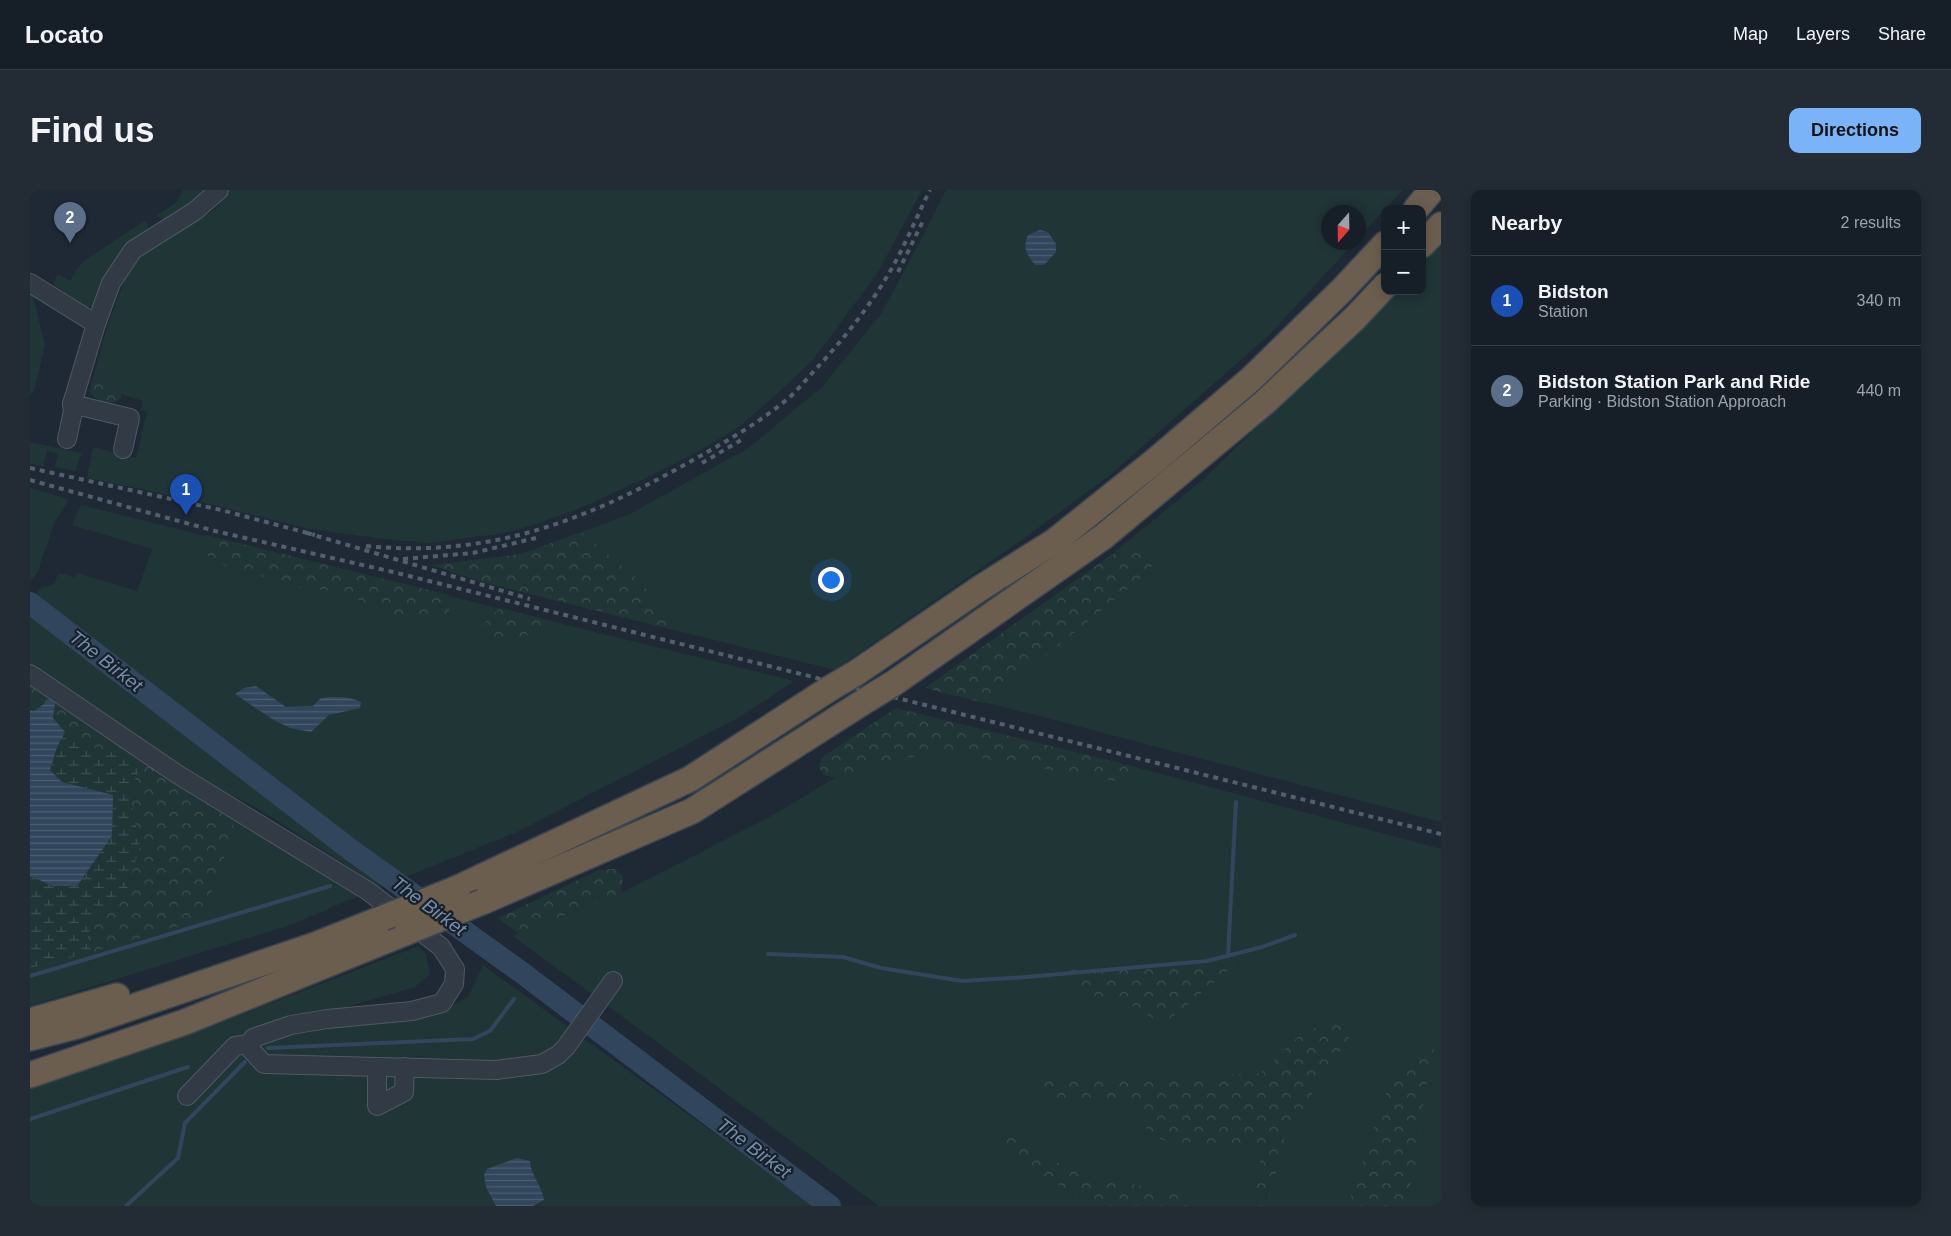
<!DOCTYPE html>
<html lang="en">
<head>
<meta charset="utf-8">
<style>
  :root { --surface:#161f28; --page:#232c34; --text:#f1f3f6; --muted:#9ea2a8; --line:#353d45; --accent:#7bb3f8 }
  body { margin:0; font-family:Arial,sans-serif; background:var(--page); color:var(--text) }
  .controls { position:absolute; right:15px; top:15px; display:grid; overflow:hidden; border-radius:10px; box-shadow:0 2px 12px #0003 }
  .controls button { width:45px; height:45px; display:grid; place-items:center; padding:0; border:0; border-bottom:1px solid var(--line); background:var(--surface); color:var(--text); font:25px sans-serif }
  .compass { position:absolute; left:1291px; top:15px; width:45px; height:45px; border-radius:50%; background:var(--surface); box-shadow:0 2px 12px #0003; rotate:200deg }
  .you { position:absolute; left:800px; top:389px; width:18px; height:18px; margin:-12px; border:4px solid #fff; border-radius:50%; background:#1a73e8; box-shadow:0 0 0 8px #1a73e833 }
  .badge { display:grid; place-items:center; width:32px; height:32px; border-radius:50%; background:var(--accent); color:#fff; font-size:16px; font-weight:700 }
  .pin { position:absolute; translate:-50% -41px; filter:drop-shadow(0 1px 2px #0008) }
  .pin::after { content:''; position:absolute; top:26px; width:18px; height:15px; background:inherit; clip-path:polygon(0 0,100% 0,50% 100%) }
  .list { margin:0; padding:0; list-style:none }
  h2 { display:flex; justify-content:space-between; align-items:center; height:65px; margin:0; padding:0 20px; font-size:21px }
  h2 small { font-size:16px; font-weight:400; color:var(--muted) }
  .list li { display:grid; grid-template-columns:32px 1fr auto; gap:15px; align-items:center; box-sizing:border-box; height:90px; padding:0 20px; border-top:1px solid var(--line) }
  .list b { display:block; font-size:19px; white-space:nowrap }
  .list p { margin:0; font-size:16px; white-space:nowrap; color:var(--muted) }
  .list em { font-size:16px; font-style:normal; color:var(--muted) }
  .map { position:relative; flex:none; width:1411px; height:1016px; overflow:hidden; border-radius:10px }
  header { display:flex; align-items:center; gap:30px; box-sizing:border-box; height:70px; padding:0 25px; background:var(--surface); border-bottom:1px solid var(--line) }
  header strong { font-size:24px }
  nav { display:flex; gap:28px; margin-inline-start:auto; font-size:18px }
  .intro { display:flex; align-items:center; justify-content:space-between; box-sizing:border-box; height:120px; padding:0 30px }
  h1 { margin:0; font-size:35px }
  .button { padding:12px 22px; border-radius:10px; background:var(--accent); color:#111; font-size:18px; font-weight:700 }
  main { display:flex; gap:30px; padding:0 30px }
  aside { flex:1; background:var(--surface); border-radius:10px; box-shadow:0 2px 12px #0003 }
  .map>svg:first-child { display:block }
  .green { fill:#203536 }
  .forest { fill:url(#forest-crowns) }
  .wetland { fill:url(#wetland-marsh) }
  .water { fill:url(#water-rules) }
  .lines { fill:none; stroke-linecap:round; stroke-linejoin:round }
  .stream { stroke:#31465c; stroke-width:4 }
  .river { stroke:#31465c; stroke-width:22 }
  .minor-casing { stroke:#4f5964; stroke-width:20 }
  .highway-casing { stroke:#3c4650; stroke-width:28 }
  .minor { stroke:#323b45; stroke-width:18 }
  .highway { stroke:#6c5e4f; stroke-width:25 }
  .rail { stroke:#535f6d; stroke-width:4; stroke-dasharray:5 5; stroke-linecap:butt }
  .highway-bridge-casing { stroke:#3c4650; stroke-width:28; stroke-linecap:butt }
  .highway-bridge { stroke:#6c5e4f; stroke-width:25 }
  .labels { text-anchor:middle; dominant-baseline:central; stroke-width:4.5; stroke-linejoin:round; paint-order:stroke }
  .water-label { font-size:19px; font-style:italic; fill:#738eac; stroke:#18202a }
</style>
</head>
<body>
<header>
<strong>Locato</strong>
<nav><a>Map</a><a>Layers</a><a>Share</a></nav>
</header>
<div class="intro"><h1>Find us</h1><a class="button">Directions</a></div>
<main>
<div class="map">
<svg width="1411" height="1016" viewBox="0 0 1411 1016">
  <defs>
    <pattern id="forest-crowns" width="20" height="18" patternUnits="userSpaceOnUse" patternTransform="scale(1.25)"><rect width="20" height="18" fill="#203536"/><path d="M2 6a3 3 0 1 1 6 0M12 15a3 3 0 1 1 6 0" fill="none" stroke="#3e5051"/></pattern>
    <pattern id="wetland-marsh" width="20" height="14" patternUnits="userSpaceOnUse" patternTransform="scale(1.25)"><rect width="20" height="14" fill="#203536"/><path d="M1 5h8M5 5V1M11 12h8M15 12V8" fill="none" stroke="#3e5051"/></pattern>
    <pattern id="water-rules" width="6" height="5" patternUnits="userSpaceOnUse" patternTransform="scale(1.25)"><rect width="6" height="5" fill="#31465c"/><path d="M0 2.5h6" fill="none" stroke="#4c5e72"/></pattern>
  </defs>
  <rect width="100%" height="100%" fill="#1e2935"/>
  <!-- green -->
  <g class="green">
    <polygon points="153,0 181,0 142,32 126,26 146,12"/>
    <polygon points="197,0 892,0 847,84 782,171 737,213 710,236 671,260 620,286 560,314 507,334 475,343 400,353 353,349 280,339 159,309 57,288 63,257 106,268 117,222 111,220 113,211 61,195 78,134 102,71 187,18"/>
    <polygon points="916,0 1373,0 1329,47 1328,22 1298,22 1298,52 1324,53 1239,145 1079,286 993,349 805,480 511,407 450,391 402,375 492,364 600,324 720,257 792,197 851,124 895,42"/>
    <polygon points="114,31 118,35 114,48 99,56 85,70 70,109 64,116 50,119 32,106 34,102 24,95 25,89 28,84 40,91 49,76 57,69"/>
    <polygon points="1411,54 1411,632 998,523 895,498 1081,365 1176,287 1366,101 1392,101 1392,74"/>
    <polygon points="0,104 3,106 15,155 4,202 0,204"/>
    <polygon points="0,252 52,263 45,281 25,277 28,264 17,261 13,277 0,273"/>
    <polygon points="0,298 39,309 24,334 8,381 0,392"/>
    <polygon points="51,315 764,491 708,528 487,642 350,697 232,621 188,598 104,545 0,474 0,411 12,397 24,395 28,383 45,387 47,383 107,401 122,359 42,335"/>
    <polygon points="0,491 331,705 263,734 0,816"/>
    <polygon points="904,528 1102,576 1411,659 1411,1016 849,1016 483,746 591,703 745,624"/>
    <polygon points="388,756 395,762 400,784 385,797 251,836 410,822 438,807 453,775 784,1016 0,1016 0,896 169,841"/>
  </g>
  <!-- forest -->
  <g class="forest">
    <polygon points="70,189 91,201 91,209 79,214 69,211 60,203 61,195"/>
    <polygon points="551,342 610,391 649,441 450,391 402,375 492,364"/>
    <polygon points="176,345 419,405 419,429 381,430 342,418 314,402 272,398 183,372 173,359"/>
    <polygon points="1116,356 1124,364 1123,375 1112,387 1012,469 954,513 895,498 1081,365"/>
    <polygon points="470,418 526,432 522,439 506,441 485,450 459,450 448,439"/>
    <path d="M0 491 86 549 91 557 89 564C60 558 43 552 23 528L25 513 4 521 0 520Z"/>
    <polygon points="866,518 1102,576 1096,588 1084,591 923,563 865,569 806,588 794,585 789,578 791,568"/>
    <polygon points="121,573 203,627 204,646 189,679 178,713 162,732 62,762 57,750 63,729 74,713 96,702 110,656 99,601 111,577"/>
    <polygon points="578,679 585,679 593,686 591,703 489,744 468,728 567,681"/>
    <polygon points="1208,772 1133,835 1098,813 1054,804 1038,780"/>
    <polygon points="1297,832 1327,835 1255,946 1238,1016 1222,1016 1232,959 1157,959 1120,945 1103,913 1014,907 1002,892 1231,883 1270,845"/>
    <polygon points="1405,853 1395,901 1384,986 1372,1016 1317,1016 1365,878"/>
    <polygon points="976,944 1043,981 1161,1007 1169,1016 1064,1016 970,959"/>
  </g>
  <!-- wetland -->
  <polygon class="wetland" points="35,542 62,558 89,564 111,577 99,601 110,656 96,702 74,713 63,729 57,750 62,762 0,778 0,687 5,688 22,696 83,605 32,592 20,580 27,557"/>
  <!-- water -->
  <g class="water">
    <path d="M1010 40 1018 42 1026 54V62L1014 75H1005C997 64 992 59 998 45Z"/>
    <path d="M226 496 256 517 283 516 291 508C304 506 318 506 331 512L330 518 299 525 281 542 260 538 242 529 205 504 214 498Z"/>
    <polygon points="21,509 25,512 23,528 35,542 27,557 20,580 32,592 83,605 82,646 47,696 22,696 5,688 0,687 0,520 4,521"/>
    <path d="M487 968 500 971C500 984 512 995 514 1010L503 1016H466L456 997 454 985 457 979Z"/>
  </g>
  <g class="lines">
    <!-- stream -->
    <g class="stream">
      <polyline points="316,668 321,660"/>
      <polyline points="738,764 813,767 851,778 932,791 996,787 1177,771 1232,757 1265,745"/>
      <polyline points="1198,766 1206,612"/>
      <polyline points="0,786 300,696"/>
      <polyline points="489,790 491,782"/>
      <polyline points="238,858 443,849 460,841 484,809"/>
      <polyline points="0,929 158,877"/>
      <polyline points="96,1016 148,968 155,933 215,872"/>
    </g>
    <!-- river -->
    <polyline class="river" points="0,413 321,660 491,782 800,1016"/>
    <defs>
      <g id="minor">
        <polyline points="0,93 66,134"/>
        <polyline points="42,214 100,228 93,259"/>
        <polyline points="37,249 43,221 42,214 66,134 81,93 103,60 165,21 189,0"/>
        <polyline points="0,484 147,584 338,701 411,757 425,779 424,794 412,813 382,821 297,829 261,835 223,848 220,854 222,861 234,874 466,880 512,874 528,865 536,857 583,791"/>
        <polyline points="347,877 347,916 374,902 375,877"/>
        <polyline points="157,906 205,856 220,854"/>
      </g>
      <g id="highway">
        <polyline points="1386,19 1402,0"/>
        <polyline points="1392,55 1411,35"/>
        <polyline points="826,483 952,397 1025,351 1125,271 1221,189 1312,100 1355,54"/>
        <polyline points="864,493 1073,347 1234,213 1325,128 1355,96"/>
        <polyline points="428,698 660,589 799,499"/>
        <polyline points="452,712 662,621 838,509"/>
        <polyline points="0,831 87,806"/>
        <polyline points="0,848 47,836 285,755 353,728"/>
        <polyline points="0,885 155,832 377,742"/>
      </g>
    </defs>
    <!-- minor casing -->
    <use href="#minor" class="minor-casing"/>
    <!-- highway casing -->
    <use href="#highway" class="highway-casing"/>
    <!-- minor -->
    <use href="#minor" class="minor"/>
    <!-- highway -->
    <use href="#highway" class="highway"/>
    <!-- rail -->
    <g class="rail">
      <polyline points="868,82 893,31"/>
      <polyline points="672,273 713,249"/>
      <polyline points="0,278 191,320 285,345"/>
      <polyline points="0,290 185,341 363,382 1411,644"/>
      <polyline points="277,343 500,409"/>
      <path d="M336 356C458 368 552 332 656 274 693 253 730 233 761 206 769 198 777 189 784 181 813 150 841 115 862 78 876 53 887 26 900 0"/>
      <polyline points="373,369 443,363 506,348"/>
    </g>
    <defs>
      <g id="highway-bridge">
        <polyline points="799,499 826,483"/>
        <polyline points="838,509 864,493"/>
        <polyline points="353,728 428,698"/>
        <polyline points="377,742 452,712"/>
      </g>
    </defs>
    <!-- highway-bridge casing -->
    <use href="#highway-bridge" class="highway-bridge-casing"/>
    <!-- highway-bridge -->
    <use href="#highway-bridge" class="highway-bridge"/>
  </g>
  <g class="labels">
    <!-- water labels -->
    <g class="water-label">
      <text transform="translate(76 471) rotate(38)">The Birket</text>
      <text transform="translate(399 716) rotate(36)">The Birket</text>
      <text transform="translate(724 958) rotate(37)">The Birket</text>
    </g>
  </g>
</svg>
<div class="controls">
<button>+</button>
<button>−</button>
</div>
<svg class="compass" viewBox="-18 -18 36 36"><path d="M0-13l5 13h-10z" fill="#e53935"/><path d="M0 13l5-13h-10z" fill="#9ea2a8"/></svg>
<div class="you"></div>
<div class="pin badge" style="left:156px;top:325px;background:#1a4fb4">1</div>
<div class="pin badge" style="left:40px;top:53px;background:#5c6f8a">2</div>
</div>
<aside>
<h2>Nearby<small>2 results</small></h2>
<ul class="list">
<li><span class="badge" style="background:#1a4fb4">1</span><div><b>Bidston</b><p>Station</p></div><em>340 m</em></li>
<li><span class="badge" style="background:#5c6f8a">2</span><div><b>Bidston Station Park and Ride</b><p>Parking · Bidston Station Approach</p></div><em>440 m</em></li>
</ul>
</aside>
</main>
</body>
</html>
